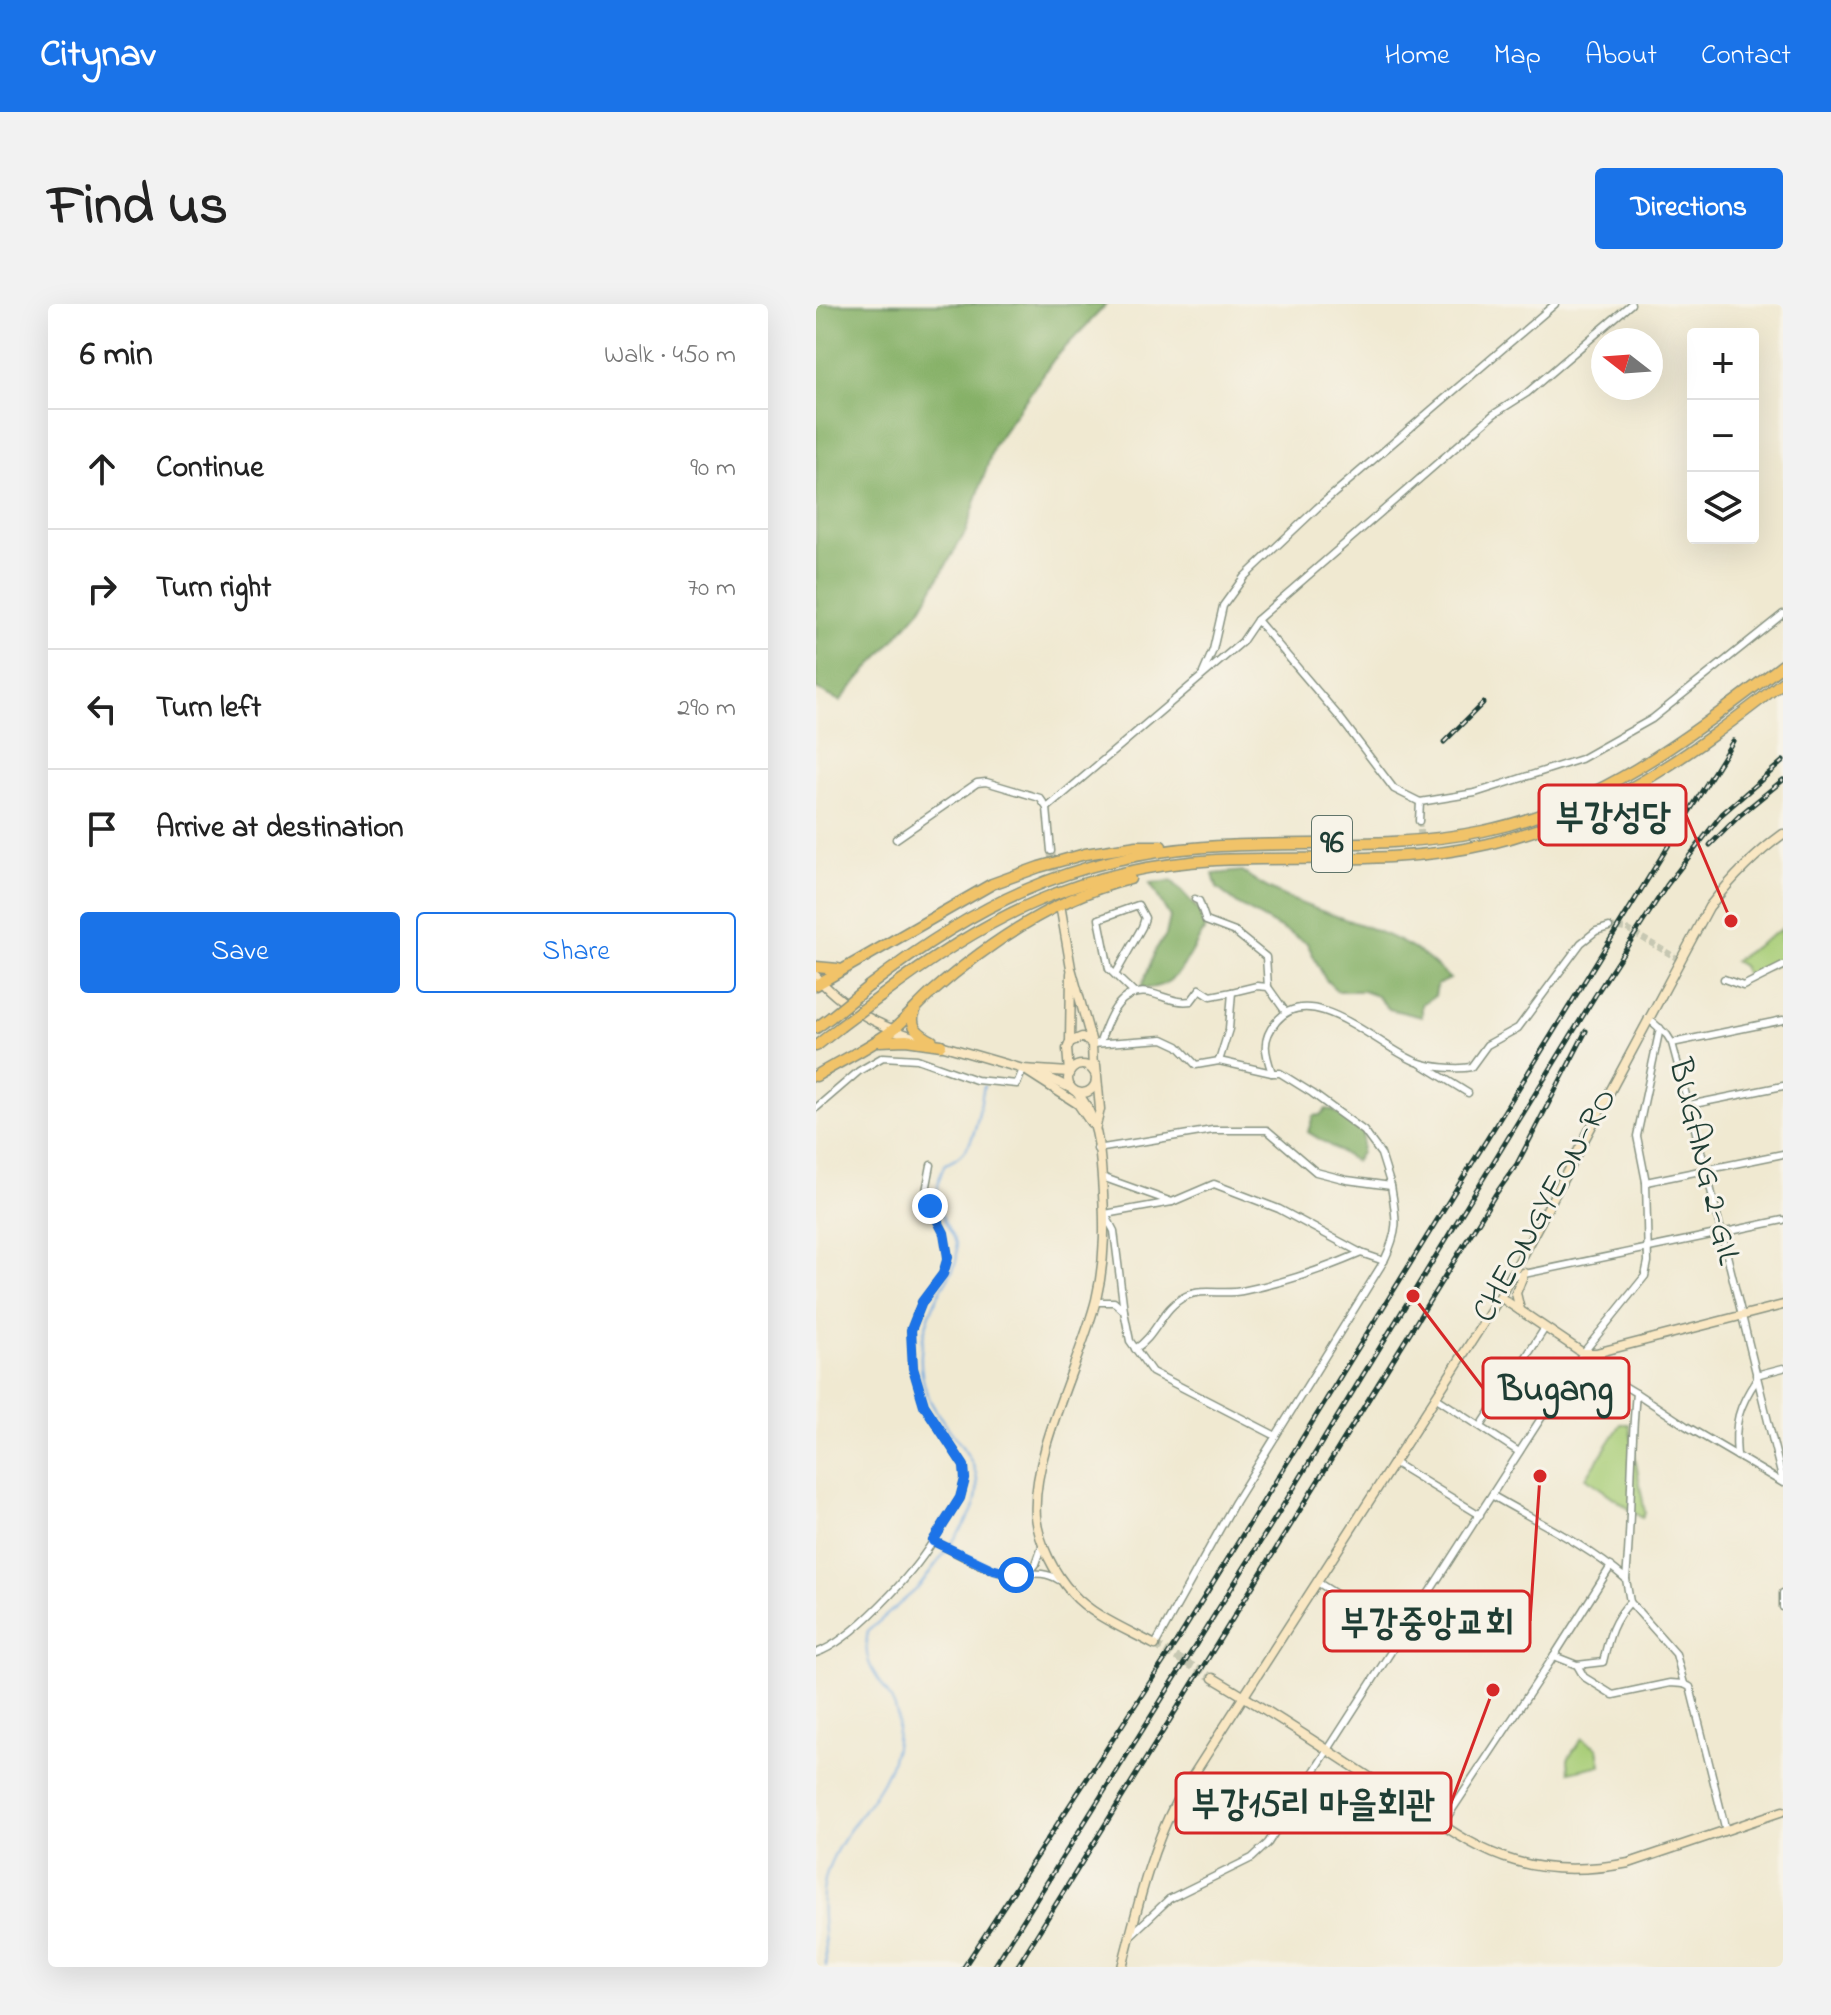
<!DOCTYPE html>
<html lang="en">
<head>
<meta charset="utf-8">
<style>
  :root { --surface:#fff; --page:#f2f2f2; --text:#222; --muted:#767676; --line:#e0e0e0; --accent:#1a73e8 }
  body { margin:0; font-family:"Indie Flower","Poor Story",sans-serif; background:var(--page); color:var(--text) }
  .controls { position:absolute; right:24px; top:24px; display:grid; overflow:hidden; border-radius:8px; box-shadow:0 8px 32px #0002 }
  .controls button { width:72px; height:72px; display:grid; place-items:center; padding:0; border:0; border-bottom:2px solid var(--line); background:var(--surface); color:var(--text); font:40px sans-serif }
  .compass { position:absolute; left:775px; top:24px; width:72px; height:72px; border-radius:50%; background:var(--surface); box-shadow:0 8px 32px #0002; rotate:287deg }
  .stop { position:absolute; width:24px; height:24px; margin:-18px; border:6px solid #1a73e8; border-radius:50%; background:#fff }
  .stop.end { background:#1a73e8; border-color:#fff; box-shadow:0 2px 8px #0008 }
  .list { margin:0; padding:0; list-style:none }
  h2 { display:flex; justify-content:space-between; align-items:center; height:104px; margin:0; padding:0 32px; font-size:34px }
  h2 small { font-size:26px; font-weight:400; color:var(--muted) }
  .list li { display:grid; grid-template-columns:52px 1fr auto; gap:24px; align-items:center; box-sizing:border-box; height:120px; padding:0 32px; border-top:2px solid var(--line) }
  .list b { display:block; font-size:30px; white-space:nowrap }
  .list em { font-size:26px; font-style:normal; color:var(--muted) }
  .actions { display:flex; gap:16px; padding:24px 32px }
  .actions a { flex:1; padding:18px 0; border:2px solid var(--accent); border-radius:8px; text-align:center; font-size:28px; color:var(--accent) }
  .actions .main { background:var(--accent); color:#fff }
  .icon { flex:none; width:44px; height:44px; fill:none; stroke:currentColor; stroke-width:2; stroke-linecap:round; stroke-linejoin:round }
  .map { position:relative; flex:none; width:967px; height:1663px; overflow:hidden; border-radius:8px }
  header { display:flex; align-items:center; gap:48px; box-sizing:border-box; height:112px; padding:0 40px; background:var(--accent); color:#fff }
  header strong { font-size:38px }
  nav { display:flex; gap:44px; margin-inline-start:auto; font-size:28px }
  .intro { display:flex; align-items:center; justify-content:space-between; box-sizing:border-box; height:192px; padding:0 48px }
  h1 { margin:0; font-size:56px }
  .button { padding:20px 36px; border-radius:8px; background:var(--accent); color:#fff; font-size:28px; font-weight:700 }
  main { display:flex; gap:48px; padding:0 48px }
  aside { flex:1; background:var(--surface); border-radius:8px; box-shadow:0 8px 32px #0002 }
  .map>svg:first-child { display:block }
  .green { fill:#a9ce78; stroke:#648656; stroke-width:2 }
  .forest { fill:#86b168; stroke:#52774e; stroke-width:2 }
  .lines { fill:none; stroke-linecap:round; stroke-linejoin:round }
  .stream { stroke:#71a9e0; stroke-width:2 }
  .street-tunnel { stroke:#c6c7b2; stroke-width:6; stroke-dasharray:6 3; stroke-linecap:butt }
  .secondary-tunnel { stroke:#c6c7b2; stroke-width:8; stroke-dasharray:8 4; stroke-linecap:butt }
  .street-casing { stroke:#889382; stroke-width:9 }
  .secondary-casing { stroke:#889382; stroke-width:11 }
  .highway-casing { stroke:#889382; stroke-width:13 }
  .street { stroke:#fff; stroke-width:6 }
  .secondary { stroke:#f9e7c3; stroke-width:8 }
  .highway { stroke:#f1c369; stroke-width:10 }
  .rail-casing { stroke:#1f3d34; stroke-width:5 }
  .rail { stroke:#f7f3e8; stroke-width:2; stroke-dasharray:6; stroke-linecap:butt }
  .highway-bridge-casing { stroke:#889382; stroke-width:13; stroke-linecap:butt }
  .highway-bridge { stroke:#f1c369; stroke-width:10 }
  .route { stroke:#1a73e8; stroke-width:10 }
  .labels { text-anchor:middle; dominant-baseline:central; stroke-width:6; stroke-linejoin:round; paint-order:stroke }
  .shield { fill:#f7f3e8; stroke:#60746a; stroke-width:2 }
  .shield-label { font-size:32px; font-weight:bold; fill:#1f3d34 }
  .street-label { font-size:34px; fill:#1f3d34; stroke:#f7f3e8 }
  .leader { fill:none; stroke:#d62828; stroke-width:3 }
  .callout-dot { fill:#d62828; stroke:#f7f3e8; stroke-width:3 }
  .callout { fill:#f7f3e8; stroke:#d62828; stroke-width:3 }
  .callout-label { font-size:36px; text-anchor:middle; font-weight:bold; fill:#1f3d34 }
</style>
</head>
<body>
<header>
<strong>Citynav</strong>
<nav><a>Home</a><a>Map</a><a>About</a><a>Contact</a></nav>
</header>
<div class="intro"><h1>Find us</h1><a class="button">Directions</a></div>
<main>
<aside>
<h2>6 min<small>Walk · 450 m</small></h2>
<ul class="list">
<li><svg class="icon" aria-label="ahead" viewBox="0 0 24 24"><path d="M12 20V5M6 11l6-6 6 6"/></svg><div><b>Continue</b></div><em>90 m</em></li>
<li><svg class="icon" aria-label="right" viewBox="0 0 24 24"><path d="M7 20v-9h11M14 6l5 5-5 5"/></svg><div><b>Turn right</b></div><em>70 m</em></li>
<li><svg class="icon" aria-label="left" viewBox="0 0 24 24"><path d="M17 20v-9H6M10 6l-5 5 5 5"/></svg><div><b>Turn left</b></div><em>290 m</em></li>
<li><svg class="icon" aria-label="arrive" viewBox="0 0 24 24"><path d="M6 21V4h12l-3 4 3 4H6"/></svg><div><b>Arrive at destination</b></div></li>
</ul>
<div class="actions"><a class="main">Save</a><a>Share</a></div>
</aside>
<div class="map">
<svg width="967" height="1663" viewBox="0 0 967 1663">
  <rect width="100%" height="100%" fill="#f7f3e8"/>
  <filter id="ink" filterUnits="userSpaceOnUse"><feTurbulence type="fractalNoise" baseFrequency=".0125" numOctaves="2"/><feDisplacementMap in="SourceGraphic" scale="16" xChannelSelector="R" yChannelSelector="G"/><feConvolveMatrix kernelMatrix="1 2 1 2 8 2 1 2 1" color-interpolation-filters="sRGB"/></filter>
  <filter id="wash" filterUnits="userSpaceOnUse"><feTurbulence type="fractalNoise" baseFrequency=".006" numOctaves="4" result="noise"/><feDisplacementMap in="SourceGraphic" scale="32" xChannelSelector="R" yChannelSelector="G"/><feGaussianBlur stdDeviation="1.8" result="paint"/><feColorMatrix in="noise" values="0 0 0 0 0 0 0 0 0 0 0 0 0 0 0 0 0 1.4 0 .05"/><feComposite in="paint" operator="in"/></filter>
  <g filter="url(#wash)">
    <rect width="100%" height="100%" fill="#f0e9d1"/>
    <!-- green -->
    <g class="green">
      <polygon points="965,625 967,657 932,674 926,662 918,657"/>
      <polygon points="805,1120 813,1120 829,1209 826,1214 770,1174"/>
      <polygon points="766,1434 782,1444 785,1461 753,1468 752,1455"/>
    </g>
    <!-- forest -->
    <g class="forest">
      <polygon points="0,0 291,0 238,55 178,141 150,227 104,306 24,397 0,385"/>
      <path d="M426 567C476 607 547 613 601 647 613 654 624 666 634 675L621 681 619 692 606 700V713L573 705 561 692 547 687H521L509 675 491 639 423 601 401 584 397 570Z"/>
      <path d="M356 577 383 606 389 625C372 651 363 687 325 684L340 645 350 631 354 613 334 579Z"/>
      <polygon points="510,805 516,806 547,828 545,849 539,857 492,828 497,812 504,811"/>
    </g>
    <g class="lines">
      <!-- stream -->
      <g class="stream">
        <path d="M134 1242C141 1230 152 1218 157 1205 176 1156 129 1132 112 1092 107 1080 104 1063 105 1050 106 1027 115 1005 125 986 132 973 142 962 141 947 141 933 132 925 127 913 120 896 120 877 129 860 162 849 161 811 168 782"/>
        <path d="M10 1663C10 1632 1 1594 12 1565 29 1518 75 1488 80 1436 81 1428 82 1418 81 1411 73 1377 43 1370 52 1327L102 1284 130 1247"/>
      </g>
    </g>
  </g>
  <g filter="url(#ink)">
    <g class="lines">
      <!-- street-tunnel -->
      <g class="street-tunnel">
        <polyline points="603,517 607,556"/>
        <polyline points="793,623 811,625 864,656"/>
      </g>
      <!-- secondary-tunnel -->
      <g class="secondary-tunnel">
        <polyline points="235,547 245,606"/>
        <polyline points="339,1341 397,1374"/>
      </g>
      <defs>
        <g id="street">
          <polyline points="441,316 525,415 578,485 604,498 659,489 765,455 836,415 967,310"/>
          <polyline points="387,369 397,346 407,302 428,273 501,204 739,0"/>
          <polyline points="231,504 426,338 441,316 678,110 711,89 815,0"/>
          <polyline points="603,517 604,498"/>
          <polyline points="80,535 161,479 170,478 224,494 231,504 235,547"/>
          <polyline points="379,595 383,597 390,617 419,628 450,653 452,683"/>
          <polyline points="299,671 326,623 329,614 322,601 283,615 293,665 317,688"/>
          <polyline points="908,675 927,682 967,662"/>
          <polyline points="832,714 851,731 856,739 890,866 967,1178"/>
          <path d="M284 738C293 711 305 681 338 690 352 694 361 699 375 697L384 685 395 692 416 688"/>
          <polyline points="856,739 967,716"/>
          <polyline points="276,740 347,735 362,742 380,761 403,757 456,769"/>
          <polyline points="403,757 413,725 416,688 441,682 452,683 469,707"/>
          <polyline points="605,760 652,789"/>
          <polyline points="873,801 967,782"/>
          <polyline points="0,804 43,767 67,753 101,755 160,776 201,780 207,765"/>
          <path d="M281 845 397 826H451L500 868 531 876 575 882C581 916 583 926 568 957L419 1198 339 1341"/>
          <polyline points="115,861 110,887 114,902 128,929 132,953 127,970 106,998 95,1026 97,1064 108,1101 148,1162 149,1175 144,1194 117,1237"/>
          <polyline points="286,873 356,898 398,880 463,905 545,949"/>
          <polyline points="830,878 967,850"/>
          <path d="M575 882 565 850 548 827 496 789 464 769H456C449 748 445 736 460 718 495 674 564 744 601 758 615 763 641 766 655 763L671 741 702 724 765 639 780 627 793 623"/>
          <polyline points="694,973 967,916"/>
          <polyline points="279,998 298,998 308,1007 314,1037 336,1068 460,1132"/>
          <polyline points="308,1007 298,927 289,910 356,898"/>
          <path d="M319 1045C341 1032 345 1004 370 992 386 984 408 991 426 987 467 979 506 966 545 949L568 957"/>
          <polyline points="940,1071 967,1064"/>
          <polyline points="820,1089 870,1122 967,1179"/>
          <polyline points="619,1093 703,1148"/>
          <polyline points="665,1122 729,1024"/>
          <path d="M921 1152C918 1119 922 1103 941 1075"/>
          <polyline points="577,1158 664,1211"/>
          <path d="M677 1192C722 1218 771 1241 810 1275 816 1213 814 1151 820 1089L775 1062 767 1049"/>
          <polyline points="214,1268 220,1260 227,1240"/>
          <polyline points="810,1275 814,1298 860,1350 868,1380 874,1383 910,1527"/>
          <polyline points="501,1278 587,1332"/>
          <polyline points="967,1289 967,1303"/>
          <path d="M0 1349C36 1337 97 1270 117 1237 140 1248 163 1263 187 1269 207 1273 224 1264 243 1276"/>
          <polyline points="738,1352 795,1262"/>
          <path d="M761 1361 787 1358C793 1332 796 1318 814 1298"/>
          <polyline points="626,1521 738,1352 761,1361 768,1373 797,1391 854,1379 868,1380"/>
          <polyline points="314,1632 353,1595 436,1554 452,1539 767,1049 829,972 832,958 830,878 821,832 844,724"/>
        </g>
        <g id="secondary">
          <polyline points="245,606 255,664 276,739"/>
          <path d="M0 672C26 703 63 722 100 734"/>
          <polyline points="254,738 255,669"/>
          <polyline points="121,740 207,765 253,768 251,745 254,738 266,733 276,740 277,766"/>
          <circle cx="266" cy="775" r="14"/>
          <polyline points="212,768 262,800 275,819"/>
          <polyline points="227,771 254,784"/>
          <path d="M261 789C281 810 284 845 286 874 289 916 290 954 280 996 264 1059 215 1150 220 1213 223 1240 238 1269 256 1289 276 1312 312 1326 339 1341"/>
          <polyline points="280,822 284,805 280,761"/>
          <polyline points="684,993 767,1049 780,1049 967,1001"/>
          <polyline points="704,1006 700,989 708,969"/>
          <path d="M397 1374C460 1411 521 1452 582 1492 619 1515 656 1545 699 1557 736 1568 776 1566 813 1559L967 1507"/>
          <path d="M306 1663C321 1606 333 1550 360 1498L684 993 893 603C915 575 938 551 967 530"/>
        </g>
        <g id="highway">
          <polyline points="0,663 22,665"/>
          <polyline points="0,681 176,580 223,563 269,550 321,542 345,542"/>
          <path d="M53 682C157 602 255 552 389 543 482 536 575 546 667 527 784 503 875 431 967 361"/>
          <path d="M64 693C169 613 266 563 400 556 490 552 584 561 672 540 794 510 871 453 967 378"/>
          <path d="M99 707C92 722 103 730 116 737"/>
          <polyline points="0,724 15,713"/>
          <polyline points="64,737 90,736 125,741"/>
          <polyline points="0,742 24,723"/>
          <path d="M0 772C24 757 59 741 79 724 91 714 102 701 114 690 171 640 240 593 314 575"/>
        </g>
      </defs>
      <!-- street casing -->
      <use href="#street" class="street-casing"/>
      <!-- secondary casing -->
      <use href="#secondary" class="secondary-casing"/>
      <!-- highway casing -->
      <use href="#highway" class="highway-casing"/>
      <!-- street -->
      <use href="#street" class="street"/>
      <!-- secondary -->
      <use href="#secondary" class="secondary"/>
      <!-- highway -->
      <use href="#highway" class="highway"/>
      <defs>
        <g id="rail">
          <polyline points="628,438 667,399"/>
          <polyline points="894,541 924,511 967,476"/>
          <polyline points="148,1663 361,1337 917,437"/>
          <polyline points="178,1663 468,1200 779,692 851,581 906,510 967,457"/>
          <polyline points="201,1663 679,891 701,860 770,727"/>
        </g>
      </defs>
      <!-- rail casing -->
      <use href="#rail" class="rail-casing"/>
      <!-- rail -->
      <use href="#rail" class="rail"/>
      <defs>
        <g id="highway-bridge">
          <polyline points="15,713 53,682"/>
          <polyline points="24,723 64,693"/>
        </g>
      </defs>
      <!-- highway-bridge casing -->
      <use href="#highway-bridge" class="highway-bridge-casing"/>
      <!-- highway-bridge -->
      <use href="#highway-bridge" class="highway-bridge"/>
    </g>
  </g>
  <g class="lines" filter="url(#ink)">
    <!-- route -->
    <polyline class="route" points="114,902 128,929 132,953 127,970 106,998 95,1026 97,1064 108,1101 148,1162 149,1175 144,1194 117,1237 178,1266 200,1271"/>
  </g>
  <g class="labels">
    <!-- shield labels -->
    <rect class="shield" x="496" y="512" width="40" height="56" rx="6"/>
    <g class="shield-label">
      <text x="516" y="540">96</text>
    </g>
    <!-- street labels -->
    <g class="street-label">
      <text transform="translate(887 858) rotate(76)">BUGANG 2-GIL</text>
      <text transform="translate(730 902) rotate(-61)">CHEONGYEON-RO</text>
    </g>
  </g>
  <!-- callouts -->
  <path class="leader" d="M915 617L870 511M597 992L667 1084M724 1172L714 1317M677 1386L635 1499"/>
  <g class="callout-dot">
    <circle cx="915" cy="617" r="8"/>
    <circle cx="597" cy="992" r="8"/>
    <circle cx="724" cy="1172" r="8"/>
    <circle cx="677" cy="1386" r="8"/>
  </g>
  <g class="callout">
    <rect x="723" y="481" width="147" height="60" rx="8"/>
    <rect x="667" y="1054" width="146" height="60" rx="8"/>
    <rect x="508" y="1287" width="206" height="60" rx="8"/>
    <rect x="360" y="1469" width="275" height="60" rx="8"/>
  </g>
  <g class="callout-label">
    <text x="797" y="524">부강성당</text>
    <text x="740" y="1096">Bugang</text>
    <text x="611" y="1330">부강중앙교회</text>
    <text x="497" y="1511">부강15리 마을회관</text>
  </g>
</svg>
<div class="controls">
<button>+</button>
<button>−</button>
<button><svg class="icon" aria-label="layers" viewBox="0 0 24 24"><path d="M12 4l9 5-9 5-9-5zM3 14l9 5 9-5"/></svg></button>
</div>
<svg class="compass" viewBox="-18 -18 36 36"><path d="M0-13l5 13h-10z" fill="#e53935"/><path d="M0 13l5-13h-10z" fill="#767676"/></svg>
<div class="stop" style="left:200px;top:1271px"></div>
<div class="stop end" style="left:114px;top:902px"></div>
</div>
</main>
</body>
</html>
